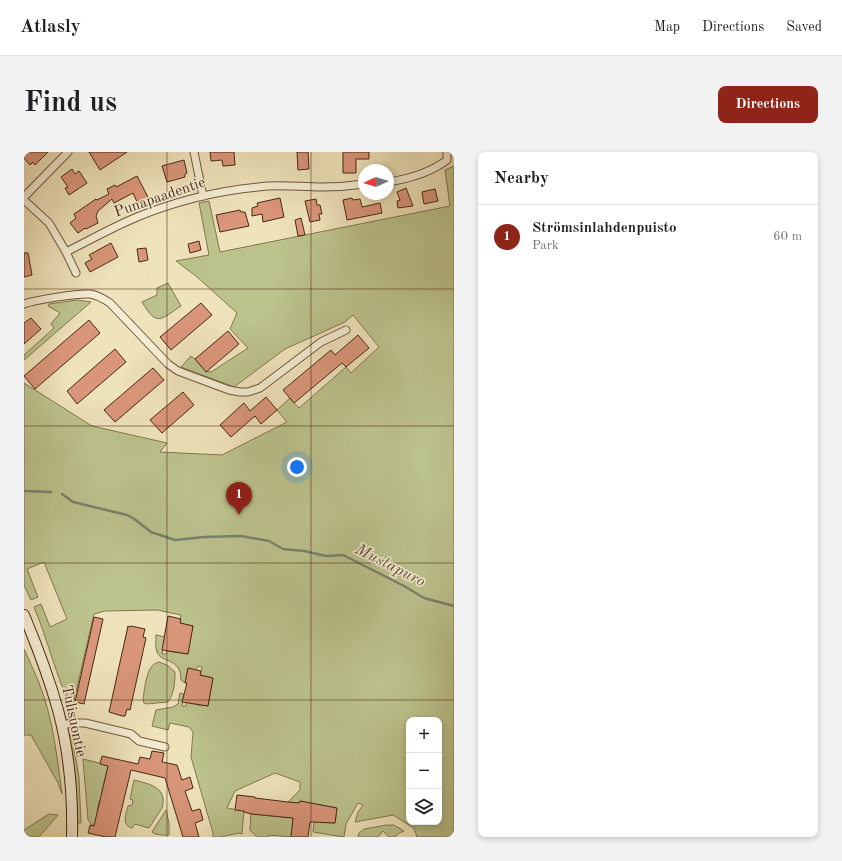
<!DOCTYPE html>
<html lang="en">
<head>
<meta charset="utf-8">
<style>
  :root { --surface:#fff; --page:#f2f2f2; --text:#202124; --muted:#757577; --line:#e0e0e0; --accent:#8f2418 }
  body { margin:0; font-family:"Old Standard TT",serif; background:var(--page); color:var(--text) }
  .controls { position:absolute; right:12px; bottom:12px; display:grid; overflow:hidden; border-radius:8px; box-shadow:0 2px 6px #0003 }
  .controls button { width:36px; height:36px; display:grid; place-items:center; padding:0; border:0; border-bottom:1px solid var(--line); background:var(--surface); color:var(--text); font:20px sans-serif }
  .compass { position:absolute; left:334px; top:12px; width:36px; height:36px; border-radius:50%; background:var(--surface); box-shadow:0 2px 6px #0003; rotate:266deg }
  .you { position:absolute; left:273px; top:315px; width:14px; height:14px; margin:-10px; border:3px solid #fff; border-radius:50%; background:#1a73e8; box-shadow:0 0 0 6px #1a73e833 }
  .badge { display:grid; place-items:center; width:26px; height:26px; border-radius:50%; background:var(--accent); color:#fff; font-size:13px; font-weight:700 }
  .pin { position:absolute; translate:-50% -33px; filter:drop-shadow(0 1px 2px #0008) }
  .pin::after { content:''; position:absolute; top:21px; width:14px; height:12px; background:inherit; clip-path:polygon(0 0,100% 0,50% 100%) }
  .list { margin:0; padding:0; list-style:none }
  h2 { display:flex; justify-content:space-between; align-items:center; height:52px; margin:0; padding:0 16px; font-size:17px }
  h2 small { font-size:13px; font-weight:400; color:var(--muted) }
  .list li { display:grid; grid-template-columns:26px 1fr auto; gap:12px; align-items:center; box-sizing:border-box; height:64px; padding:0 16px; border-top:1px solid var(--line) }
  .list b { display:block; font-size:15px; white-space:nowrap }
  .list p { margin:0; font-size:13px; white-space:nowrap; color:var(--muted) }
  .list em { font-size:13px; font-style:normal; color:var(--muted) }
  .icon { flex:none; width:22px; height:22px; fill:none; stroke:currentColor; stroke-width:2; stroke-linecap:round; stroke-linejoin:round }
  .map { position:relative; flex:none; width:430px; height:685px; overflow:hidden; border-radius:8px }
  header { display:flex; align-items:center; gap:24px; box-sizing:border-box; height:56px; padding:0 20px; background:var(--surface); border-bottom:1px solid var(--line) }
  header strong { font-size:19px }
  nav { display:flex; gap:22px; margin-inline-start:auto; font-size:14px }
  .intro { display:flex; align-items:center; justify-content:space-between; box-sizing:border-box; height:96px; padding:0 24px }
  h1 { margin:0; font-size:28px }
  .button { padding:10px 18px; border-radius:8px; background:var(--accent); color:#fff; font-size:14px; font-weight:700 }
  main { display:flex; gap:24px; padding:0 24px }
  aside { flex:1; background:var(--surface); border-radius:8px; box-shadow:0 2px 6px #0003 }
  .map>svg:first-child { display:block }
  .green { fill:#bcc38d; stroke:#82764f; fill-rule:evenodd }
  .lines { fill:none; stroke-linecap:round; stroke-linejoin:round }
  .stream { stroke:#79826f; stroke-width:2.5 }
  .building { fill:#da967a; stroke:#472811 }
  .minor-casing { stroke:#71573c; stroke-width:9 }
  .secondary-casing { stroke:#472811; stroke-width:12 }
  .minor { stroke:#f5edd3; stroke-width:7 }
  .secondary { stroke:#f5edd3; stroke-width:10 }
  .grid { fill:none; stroke:#472811; stroke-width:1; stroke-opacity:0.55 }
  .labels { text-anchor:middle; dominant-baseline:central; stroke-width:3; stroke-linejoin:round; paint-order:stroke }
  .street-label { font-size:15px; fill:#472811; stroke:#f5edd3 }
  .water-label { font-size:16px; font-style:italic; fill:#5c4e38; stroke:#f5edd3 }
</style>
</head>
<body>
<header>
<strong>Atlasly</strong>
<nav><a>Map</a><a>Directions</a><a>Saved</a></nav>
</header>
<div class="intro"><h1>Find us</h1><a class="button">Directions</a></div>
<main>
<div class="map">
<svg width="430" height="685" viewBox="0 0 430 685">
  <rect width="100%" height="100%" fill="#efe3bb"/>
  <filter id="stains"><feTurbulence type="fractalNoise" baseFrequency=".005" numOctaves="4"/><feColorMatrix values="0 0 0 0 .2 0 0 0 0 .09 0 0 0 0 .02 0 0 0 .5 -.17"/></filter>
  <radialGradient id="worn" r=".72"><stop offset=".6" stop-color="#630" stop-opacity="0"/><stop offset="1" stop-color="#630" stop-opacity=".3"/></radialGradient>
  <!-- green -->
  <g class="green">
    <path d="M430 14V685H393L390 676 369 663 331 670 334 660 339 653 334 651 322 672 320 685 289 680 290 670 311 671 313 656 276 649 275 651 264 650 276 638V630L251 621 211 639 203 656 220 659 218 682 215 681 197 685H189V681L167 605 169 580 165 575 146 571 144 578 128 574 132 558 149 555 154 552 156 541 160 542 158 554H162V550L178 554 179 553 184 554 189 526 176 523 178 515 174 514 172 518 164 516 161 531 157 528C157 505 138 512 133 500 131 495 132 488 132 483L141 485 138 502H142L143 499 163 502 169 474 156 471 157 463 133 458 81 459 70 462 48 557C32 525 24 488 10 455L17 452 26 475 43 467 20 410 3 417 14 445 7 448 0 433V231L68 274 143 291 136 300 198 303 263 270 253 258 266 246 275 256 322 215 327 221 355 195 329 163 321 170 261 197 210 235 157 215 167 204 171 207 182 219 187 220 224 196 206 177 213 161 172 124 152 109 185 103 175 51 185 49 196 100 426 54 421 18ZM385 568H415V670H385Z"/>
    <path d="M144 131 157 154C136 168 133 175 118 150L133 143V136Z"/>
    <polygon points="53,148 67,150 0,208 0,203 30,176 27,172 36,161 24,154 25,152"/>
    <path d="M0 497C5 508 10 519 15 531 29 566 33 605 38 642L34 631 7 583H0Z"/>
    <path d="M135 510 143 513 151 520C151 530 150 542 144 550L122 552 120 551 119 547C121 536 122 512 135 510Z"/>
    <polygon points="45,583 48,583 55,626 57,671 53,671 44,584"/>
    <polygon points="59,607 96,616 94,625 82,622 78,639 84,640 82,650 75,649 72,666 79,668 76,673 68,673 64,668"/>
    <path d="M110 628C125 632 144 635 138 656L125 676 111 672 108 676C97 673 102 662 104 654L108 653 109 648 106 647Z"/>
    <polygon points="142,658 145,671 145,683 138,683 131,682 128,680"/>
    <polygon points="25,662 34,663 15,685 0,685 0,678"/>
    <polygon points="227,662 269,666 267,685 245,683 245,685 233,685 226,678"/>
    <polygon points="363,673 370,673 380,679 375,681 371,685 365,685 359,679 354,685 334,685 335,681 340,677"/>
  </g>
  <g class="lines">
    <!-- stream -->
    <g class="stream">
      <polyline points="0,339 27,340"/>
      <polyline points="38,342 49,350 103,363 109,366 127,380 151,388 180,385 217,384 245,389 259,397 280,399 302,404 319,403 380,434 400,446 430,454"/>
    </g>
  </g>
  <!-- building -->
  <g class="building">
    <polygon points="0,0 24,0 11,13 9,10 6,13 0,6"/>
    <polygon points="65,0 103,0 76,18"/>
    <polygon points="186,0 210,0 211,13 199,14 198,8 187,9"/>
    <polygon points="273,0 284,0 285,17 274,18"/>
    <polygon points="319,0 345,0 345,7 332,7 332,21 319,21"/>
    <polygon points="160,8 163,21 161,22 161,25 143,30 138,14"/>
    <polygon points="48,17 51,22 55,19 63,31 45,43 41,36 44,35 37,25"/>
    <polygon points="113,24 125,47 114,52 109,41 90,51 88,47 74,59 72,64 74,71 62,77 61,76 54,81 46,71 52,66 50,62 72,47 73,48 85,42 83,37 91,33 92,35"/>
    <polygon points="382,36 389,54 374,56 373,49 376,48 373,40"/>
    <polygon points="411,37 414,49 400,52 398,40"/>
    <polygon points="256,46 260,65 239,70 238,62 228,64 228,56 234,54 233,51"/>
    <polygon points="328,46 329,48 336,47 338,55 356,51 358,61 323,68 319,48"/>
    <polygon points="292,47 293,53 296,53 298,62 295,62 296,68 286,70 281,49"/>
    <polygon points="216,58 217,60 221,60 225,74 196,80 192,63"/>
    <polygon points="277,66 281,83 274,84 271,68"/>
    <polygon points="175,89 177,98 166,101 164,92"/>
    <polygon points="87,91 94,105 66,120 61,111 68,107 65,103"/>
    <polygon points="122,96 124,108 115,110 113,97"/>
    <polygon points="0,101 4,101 8,123 0,125"/>
    <polygon points="177,151 188,163 147,198 136,185"/>
    <polygon points="7,166 17,177 0,192 0,171"/>
    <polygon points="65,168 76,181 11,237 0,224"/>
    <polygon points="204,179 215,192 182,220 171,207"/>
    <polygon points="334,183 345,196 322,215 318,211 270,251 259,238 307,198 311,203"/>
    <polygon points="91,197 102,210 53,252 43,239"/>
    <polygon points="129,216 140,228 91,270 80,258"/>
    <polygon points="159,240 170,253 138,281 126,268"/>
    <polygon points="242,245 253,258 237,272 231,264 207,285 196,273 220,251 226,259"/>
    <polygon points="144,464 157,467 156,471 169,474 164,502 138,498"/>
    <polygon points="70,465 79,467 60,552 51,550"/>
    <polygon points="104,474 106,475 107,474 121,477 119,485 122,486 106,558 103,557 101,564 98,564 85,560"/>
    <polygon points="164,516 177,519 176,523 189,526 184,554 158,550 163,531 161,531"/>
    <polygon points="128,599 140,601 138,610 153,613 158,628 166,625 169,636 161,639 168,659 176,657 179,668 171,671 175,685 159,685 141,626 107,618 91,685 82,685 64,681 66,673 70,674 84,614 76,612 78,604 114,612 116,605 126,607"/>
    <polygon points="213,643 231,645 231,646 264,650 275,651 276,649 313,656 311,671 286,670 284,685 267,685 269,666 227,662 220,660 220,659 211,658"/>
  </g>
  <g class="lines">
    <defs>
      <g id="minor">
        <polyline points="170,0 179,44"/>
        <path d="M364 30C384 27 407 20 423 8V0"/>
        <polyline points="0,45 44,0"/>
        <polyline points="0,48 25,71 42,100 52,121"/>
        <path d="M42 100C66 88 89 75 113 65 152 49 192 39 234 35 255 32 276 35 298 35 312 35 326 34 340 32"/>
        <path d="M0 152C11 148 54 141 66 142 73 143 80 147 86 151L144 212 154 219 205 238 216 240H224L236 236 297 190 322 178"/>
        <polyline points="37,573 49,571 61,571 107,582 115,589 141,595"/>
      </g>
      <path id="secondary" d="M0 463C13 494 25 526 34 558 45 599 49 643 48 685"/>
    </defs>
    <!-- minor casing -->
    <use href="#minor" class="minor-casing"/>
    <!-- secondary casing -->
    <use href="#secondary" class="secondary-casing"/>
    <!-- minor -->
    <use href="#minor" class="minor"/>
    <!-- secondary -->
    <use href="#secondary" class="secondary"/>
  </g>
  <!-- grid -->
  <path class="grid" d="M143 0V685M287 0V685M0 137H430M0 274H430M0 411H430M0 548H430"/>
  <g class="labels">
    <!-- street labels -->
    <g class="street-label">
      <text transform="translate(136 46) rotate(-19)">Punapaadentie</text>
      <text transform="translate(49 569) rotate(78)">Tulisuontie</text>
    </g>
    <!-- water labels -->
    <g class="water-label">
      <text transform="translate(366 414) rotate(27)">Mustapuro</text>
    </g>
  </g>
  <rect width="100%" height="100%" filter="url(#stains)"/>
  <rect width="100%" height="100%" fill="url(#worn)"/>
</svg>
<div class="controls">
<button>+</button>
<button>−</button>
<button><svg class="icon" aria-label="layers" viewBox="0 0 24 24"><path d="M12 4l9 5-9 5-9-5zM3 14l9 5 9-5"/></svg></button>
</div>
<svg class="compass" viewBox="-18 -18 36 36"><path d="M0-13l5 13h-10z" fill="#e53935"/><path d="M0 13l5-13h-10z" fill="#757577"/></svg>
<div class="you"></div>
<div class="pin badge" style="left:215px;top:363px">1</div>
</div>
<aside>
<h2>Nearby<small></small></h2>
<ul class="list">
<li><span class="badge">1</span><div><b>Strömsinlahdenpuisto</b><p>Park</p></div><em>60 m</em></li>
</ul>
</aside>
</main>
</body>
</html>
